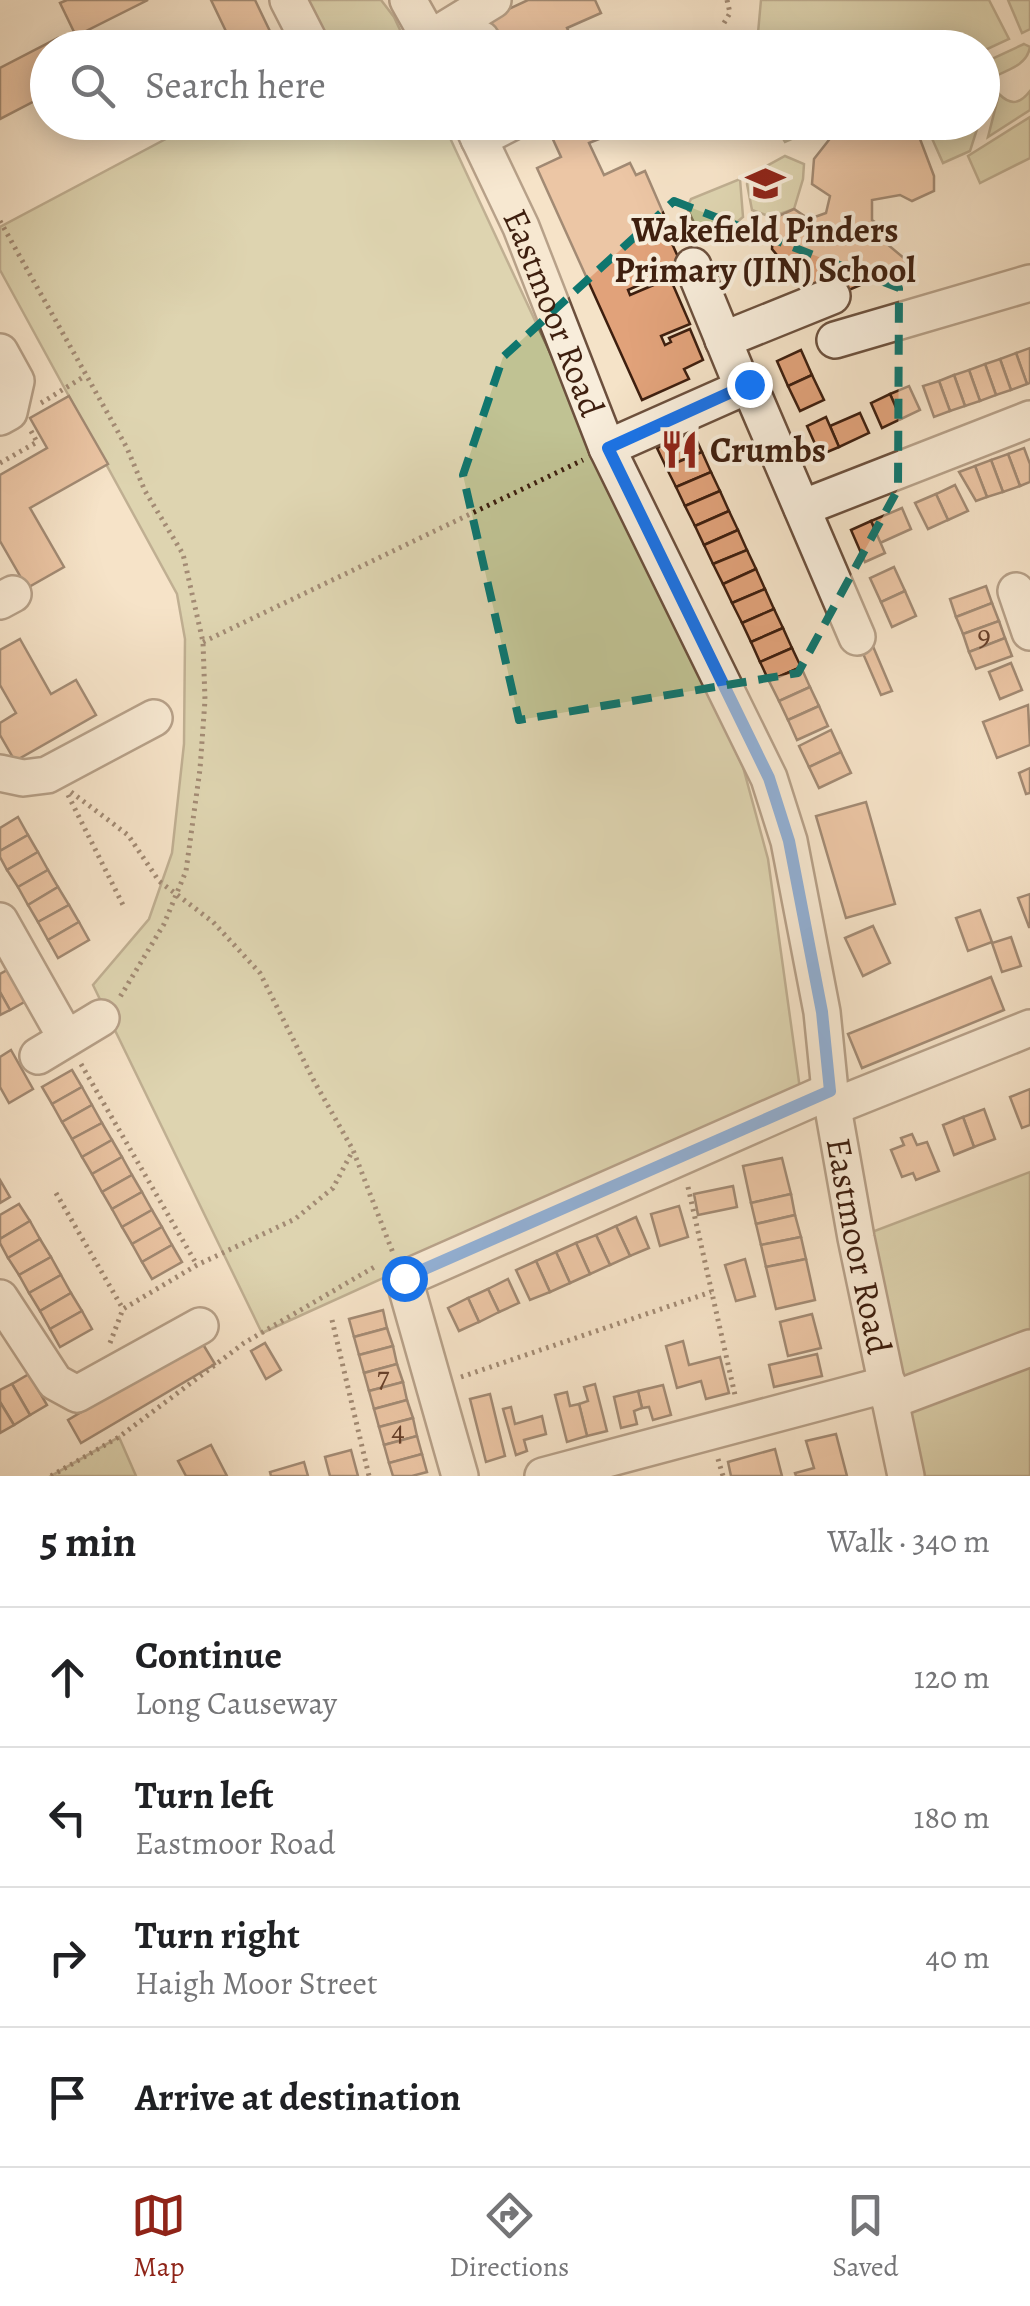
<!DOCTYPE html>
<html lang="en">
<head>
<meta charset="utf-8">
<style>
  :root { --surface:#fff; --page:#f6f6f6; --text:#202124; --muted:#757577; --line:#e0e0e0; --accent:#8f2418 }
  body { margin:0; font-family:Alegreya,serif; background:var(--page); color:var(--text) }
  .stop { position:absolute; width:30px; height:30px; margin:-22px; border:8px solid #1a73e8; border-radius:50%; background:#fff }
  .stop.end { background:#1a73e8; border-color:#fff; box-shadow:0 2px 10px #0008 }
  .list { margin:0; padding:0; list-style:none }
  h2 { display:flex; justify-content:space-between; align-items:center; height:130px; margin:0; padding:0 40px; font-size:42px }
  h2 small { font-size:32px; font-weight:400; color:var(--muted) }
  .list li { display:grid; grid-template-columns:65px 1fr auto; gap:30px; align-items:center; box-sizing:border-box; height:140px; padding:0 40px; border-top:2px solid var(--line) }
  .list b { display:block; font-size:38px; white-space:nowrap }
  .list p { margin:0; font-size:32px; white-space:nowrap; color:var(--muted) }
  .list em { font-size:32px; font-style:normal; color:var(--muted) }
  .icon { flex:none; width:55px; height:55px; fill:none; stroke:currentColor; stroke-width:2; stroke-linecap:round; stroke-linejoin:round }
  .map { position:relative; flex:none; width:1030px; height:1476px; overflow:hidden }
  .search { position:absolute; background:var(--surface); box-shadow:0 5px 25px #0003; left:30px; right:30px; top:30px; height:110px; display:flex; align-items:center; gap:25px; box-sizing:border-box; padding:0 35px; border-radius:55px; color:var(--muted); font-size:38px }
  .sheet { height:690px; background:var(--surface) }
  nav { display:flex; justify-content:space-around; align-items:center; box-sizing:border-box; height:140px; border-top:2px solid var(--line); background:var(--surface); font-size:28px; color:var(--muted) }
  nav a { display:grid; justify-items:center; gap:5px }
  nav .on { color:var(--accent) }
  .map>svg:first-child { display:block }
  .green { fill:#c0c293; stroke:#7f7051; stroke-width:2.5 }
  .building { fill:#e1a27a; stroke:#3e1f0f; stroke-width:2.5 }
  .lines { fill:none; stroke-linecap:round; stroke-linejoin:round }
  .minor-casing { stroke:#6c503d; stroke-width:40 }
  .path { stroke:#3e1f0f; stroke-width:5; stroke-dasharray:2.5 5; stroke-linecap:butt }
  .minor { stroke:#f8eddb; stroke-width:35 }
  .route { stroke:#1a73e8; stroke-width:12 }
  .marked { fill:none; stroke:#0f766e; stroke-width:8; stroke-dasharray:20 12; stroke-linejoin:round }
  .labels { text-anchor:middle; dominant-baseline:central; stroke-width:8; stroke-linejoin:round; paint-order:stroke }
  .number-label { font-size:30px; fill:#67402a }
  .poi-label { font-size:35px; font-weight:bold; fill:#3e1f0f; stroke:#f8eddb }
  .street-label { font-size:35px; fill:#3e1f0f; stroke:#f8eddb }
</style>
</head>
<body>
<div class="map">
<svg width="1030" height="1476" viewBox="0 0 1030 1476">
  <rect width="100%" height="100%" fill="#f5e3c8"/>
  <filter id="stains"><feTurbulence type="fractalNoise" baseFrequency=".002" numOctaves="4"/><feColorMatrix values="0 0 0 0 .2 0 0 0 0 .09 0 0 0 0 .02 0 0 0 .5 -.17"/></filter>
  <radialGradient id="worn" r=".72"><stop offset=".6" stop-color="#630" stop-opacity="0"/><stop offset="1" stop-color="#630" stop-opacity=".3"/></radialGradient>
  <!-- green -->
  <g class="green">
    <polygon points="302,0 381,0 394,17 408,47 328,47"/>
    <polygon points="761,0 989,0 1009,39 983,51 982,48 734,47 750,41 758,33"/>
    <polygon points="1008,0 1030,0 1030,29 1022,33"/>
    <path d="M1024 44 1030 47C1027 65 1008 70 993 77L983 111V63Z"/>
    <path d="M1030 91V110L988 137 999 94C1011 106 1020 104 1030 91Z"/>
    <polygon points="1030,117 1030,158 980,183 968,156"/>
    <polygon points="196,123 443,123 743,767 768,859 800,1089 262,1333 93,985 149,919 172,853 184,744 185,639 177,594 0,270 0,227"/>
    <polygon points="774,123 828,123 785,142"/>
    <polygon points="939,123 979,123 970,151 943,163 930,134"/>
    <polygon points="785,156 804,164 803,179 794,209 771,217 752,210 747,184 752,174"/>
    <polygon points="740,179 743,217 737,222 702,232 697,229 687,208 691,199"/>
    <polygon points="1030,1172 1030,1476 906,1476 856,1238"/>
    <polygon points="119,1437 136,1476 51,1476"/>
  </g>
  <!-- building -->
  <g class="building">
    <polygon points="67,0 148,0 76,36 60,3"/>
    <polygon points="211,0 255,0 278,48 234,48"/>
    <polygon points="528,0 595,0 601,13 567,28 576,48 511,48 505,34 496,38 489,22 499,17 498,14"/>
    <polygon points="58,38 64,48 48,48 48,94 0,119 0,68"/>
    <polygon points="545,122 598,122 604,137 589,143 604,175 630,163 636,175 645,171 665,217 645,226 650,237 666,230 682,266 628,290 630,295 670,278 690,324 661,336 665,345 671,342 669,338 690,329 703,360 684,369 689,379 642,400 537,168 561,157"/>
    <polygon points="843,122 868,122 875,129 890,122 900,122 917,131 934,176 934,191 912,201 900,195 872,200 872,220 882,227 881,239 911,264 844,292 812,290 796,276 799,256 781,260 772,249 774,218 794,209 809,219 826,213 830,196 812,184 814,159"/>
    <polygon points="1030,348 1030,383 1027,384 1016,353"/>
    <polygon points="801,350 812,375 788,386 777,361"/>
    <polygon points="1016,353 1027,384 1011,390 1000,359"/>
    <polygon points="1000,359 1011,390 996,395 985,364"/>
    <polygon points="985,364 996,395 980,401 969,370"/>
    <polygon points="969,370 980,401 965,406 954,375"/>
    <polygon points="812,375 824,400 800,411 788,386"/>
    <polygon points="954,375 965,406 950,411 939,381"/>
    <polygon points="939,381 950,411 934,417 923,386"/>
    <polygon points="909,386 920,410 901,419 890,394"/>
    <polygon points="890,394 901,419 882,428 871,403"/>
    <polygon points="69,396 108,464 30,508 64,567 27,588 0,541 0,475 47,448 30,418"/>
    <polygon points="860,413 869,433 839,447 830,426"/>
    <polygon points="826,417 839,447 820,455 807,426"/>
    <polygon points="693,432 702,452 666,467 657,448"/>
    <polygon points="1024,448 1030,464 1030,482 1020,486 1008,454"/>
    <polygon points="702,452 711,472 676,487 666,467"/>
    <polygon points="1008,454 1020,486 1003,492 991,460"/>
    <polygon points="991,460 1003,492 987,497 975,466"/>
    <polygon points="975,466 987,497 976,501 959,472"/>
    <polygon points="711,472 720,491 685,506 676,487"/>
    <polygon points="955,485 968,511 948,520 936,494"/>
    <polygon points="720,491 729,511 695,526 685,506"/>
    <polygon points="936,494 948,520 928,529 915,503"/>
    <polygon points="902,508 911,529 880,543 871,521"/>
    <polygon points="729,511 738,530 704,545 695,526"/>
    <polygon points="871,521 885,553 865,562 851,530"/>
    <polygon points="738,530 747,550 713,564 704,545"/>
    <polygon points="747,550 756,569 723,584 713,564"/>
    <polygon points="894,567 905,591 881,602 870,578"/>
    <polygon points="756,569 765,589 732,603 723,584"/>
    <polygon points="986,586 992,603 956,617 950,599"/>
    <polygon points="765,589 774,609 742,623 732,603"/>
    <polygon points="905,591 916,616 892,627 881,602"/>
    <polygon points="992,603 999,621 963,634 956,617"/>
    <polygon points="774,609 783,628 751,642 742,623"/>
    <polygon points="999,621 1005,638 969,652 963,634"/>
    <polygon points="783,628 792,648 760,662 751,642"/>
    <polygon points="869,637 892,691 881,695 858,642"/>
    <polygon points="1005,638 1012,656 976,669 969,652"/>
    <polygon points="20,639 51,694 76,680 96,715 15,761 0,735 0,723 16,713 0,685 0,650"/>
    <polygon points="792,648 801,667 769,681 760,662"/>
    <polygon points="1011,663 1022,690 1000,699 989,672"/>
    <polygon points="801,667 810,687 779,701 769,681"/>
    <polygon points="810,687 819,706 788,720 779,701"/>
    <polygon points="1028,705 1030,745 997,758 983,722"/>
    <polygon points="819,706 828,726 797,740 788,720"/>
    <polygon points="831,730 841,752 809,767 799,746"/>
    <polygon points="841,752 851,773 819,788 809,767"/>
    <polygon points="1030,768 1030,793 1026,794 1019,773"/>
    <polygon points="866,802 895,904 846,918 816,816"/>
    <polygon points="18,817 28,835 0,851 0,828"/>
    <polygon points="28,835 38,852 7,870 0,857 0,851"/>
    <polygon points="38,852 48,870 18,887 7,870"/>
    <polygon points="48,870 58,887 28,905 18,887"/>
    <polygon points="58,887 69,905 38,922 28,905"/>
    <polygon points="1030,894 1030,927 1029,927 1018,898"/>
    <polygon points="69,905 79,922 48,940 38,922"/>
    <polygon points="980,910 992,942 968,951 956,918"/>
    <polygon points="79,922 89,940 58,958 48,940"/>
    <polygon points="873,926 890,963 863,976 845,938"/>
    <polygon points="1011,937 1021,966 1002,972 992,943"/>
    <polygon points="11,968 28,1000 10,1010 0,992 0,974"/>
    <polygon points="991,977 1004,1010 862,1068 848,1034"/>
    <polygon points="0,992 10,1010 0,1015"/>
    <polygon points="11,1050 33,1089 9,1103 0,1087 0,1057"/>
    <polygon points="72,1070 82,1087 52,1104 42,1087"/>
    <polygon points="82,1087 92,1105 62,1122 52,1104"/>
    <polygon points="1030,1089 1030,1125 1022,1128 1010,1097"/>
    <polygon points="92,1105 102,1123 72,1139 62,1122"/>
    <polygon points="984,1109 995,1139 974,1147 963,1117"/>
    <polygon points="963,1117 974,1147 954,1155 943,1125"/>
    <polygon points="102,1123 112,1140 82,1157 72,1139"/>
    <polygon points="912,1134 917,1145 927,1142 939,1171 916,1180 913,1173 902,1177 891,1150 904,1145 901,1138"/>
    <polygon points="112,1140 122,1157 92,1174 82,1157"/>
    <polygon points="122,1157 132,1175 102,1192 92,1174"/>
    <polygon points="782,1158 791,1194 751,1203 743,1166"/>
    <polygon points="132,1175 142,1192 112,1209 102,1192"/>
    <polygon points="0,1180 10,1197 0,1203"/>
    <polygon points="733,1186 737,1207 698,1215 694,1194"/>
    <polygon points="142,1192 152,1210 122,1227 112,1209"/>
    <polygon points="791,1194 795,1215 756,1224 751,1203"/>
    <polygon points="19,1204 30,1221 0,1239 0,1215"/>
    <polygon points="679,1206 688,1237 660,1246 651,1214"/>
    <polygon points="152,1210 162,1227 132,1244 122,1227"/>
    <polygon points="795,1215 801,1237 761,1245 756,1224"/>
    <polygon points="636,1217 649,1248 630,1256 616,1226"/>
    <polygon points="30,1221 40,1239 8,1258 0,1243 0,1239"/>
    <polygon points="616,1226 630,1256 610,1265 596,1235"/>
    <polygon points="162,1227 172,1245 142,1262 132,1244"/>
    <polygon points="596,1235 610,1265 590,1274 576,1243"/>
    <polygon points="801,1237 806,1259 766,1267 761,1245"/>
    <polygon points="40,1239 51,1257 19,1275 8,1258"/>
    <polygon points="576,1243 590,1274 570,1283 556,1252"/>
    <polygon points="172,1245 182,1262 152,1279 142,1262"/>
    <polygon points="556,1252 570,1283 550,1292 536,1261"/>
    <polygon points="51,1257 61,1275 29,1293 19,1275"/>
    <polygon points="745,1259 755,1296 736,1301 725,1265"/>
    <polygon points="806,1259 815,1300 776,1309 766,1267"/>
    <polygon points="536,1261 550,1292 530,1300 516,1270"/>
    <polygon points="61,1275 71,1293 40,1311 29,1293"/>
    <polygon points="508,1279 519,1303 499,1312 488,1289"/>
    <polygon points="488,1289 499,1312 479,1322 468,1298"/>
    <polygon points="71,1293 82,1311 50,1329 40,1311"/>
    <polygon points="468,1298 479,1322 459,1331 448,1308"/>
    <polygon points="383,1310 387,1328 354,1337 349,1319"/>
    <polygon points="82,1311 92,1329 60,1347 50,1329"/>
    <polygon points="812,1314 821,1348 788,1356 780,1322"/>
    <polygon points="387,1328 393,1346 359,1355 354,1337"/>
    <polygon points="201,1341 215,1364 81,1443 68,1420"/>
    <polygon points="683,1341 689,1365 720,1357 729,1393 706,1399 701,1381 677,1388 666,1346"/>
    <polygon points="265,1343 281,1370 266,1379 251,1351"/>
    <polygon points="393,1346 397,1364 364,1373 359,1355"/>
    <polygon points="817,1354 822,1376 774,1387 769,1365"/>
    <polygon points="397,1364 403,1382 369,1391 364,1373"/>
    <polygon points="29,1374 47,1405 30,1415 12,1384"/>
    <polygon points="403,1382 407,1400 374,1409 369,1391"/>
    <polygon points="12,1384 30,1415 14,1425 0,1402 0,1390"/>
    <polygon points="595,1384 607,1431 587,1436 579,1404 588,1401 584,1387"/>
    <polygon points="663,1385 671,1415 653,1420 649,1407 642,1408 638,1391"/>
    <polygon points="638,1391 642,1408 634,1411 637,1424 621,1428 614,1397"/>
    <polygon points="567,1392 570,1406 579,1404 587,1436 567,1442 555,1395"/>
    <polygon points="490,1394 505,1456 486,1462 470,1399"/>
    <polygon points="407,1400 413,1418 379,1427 374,1409"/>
    <polygon points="0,1402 14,1425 0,1433"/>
    <polygon points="511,1407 515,1424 542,1416 546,1434 524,1440 527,1451 516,1455 503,1409"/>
    <polygon points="413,1418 417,1436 384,1445 379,1427"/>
    <polygon points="836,1434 847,1476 796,1476 795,1473 814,1468 806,1441"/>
    <polygon points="417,1436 422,1454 389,1463 384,1445"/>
    <polygon points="211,1445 227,1476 186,1476 178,1461"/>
    <polygon points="775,1449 782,1476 731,1476 728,1462"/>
    <polygon points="351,1450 358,1476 330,1476 325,1457"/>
    <polygon points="422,1454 427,1472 412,1476 393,1476 389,1463"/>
    <polygon points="304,1462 308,1476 271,1476 270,1472"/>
  </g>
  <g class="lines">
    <defs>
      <g id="minor">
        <polyline points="288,0 309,41"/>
        <polyline points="408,0 435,48"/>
        <polyline points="431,38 493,0"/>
        <polyline points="465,48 481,39 486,48"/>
        <path id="s1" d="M471 122 521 227 607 448 769 778 789 841 822 1012 830 1091 856 1238 906 1476"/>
        <polyline points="479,139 512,122"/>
        <polyline points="693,266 743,388"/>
        <polyline points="723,340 832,296"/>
        <polyline points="835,340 1030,283"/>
        <polyline points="0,352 16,381 9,412 0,417"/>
        <polyline points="607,448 749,385 857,637"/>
        <polyline points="802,508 1030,419"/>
        <polyline points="1016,591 1030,632"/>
        <polyline points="0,601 13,594"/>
        <polyline points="0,773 23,778 47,775 154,718"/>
        <polyline points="0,921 66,1038"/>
        <polyline points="38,1056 101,1018"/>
        <polyline points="833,1107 1030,1028"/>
        <polyline points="0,1298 55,1382 77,1394 200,1326"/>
        <polyline points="890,1401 1030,1348"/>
        <polyline points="460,1476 404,1279 830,1091"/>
        <polyline points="543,1476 888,1384"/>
      </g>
    </defs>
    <!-- minor casing -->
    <use href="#minor" class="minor-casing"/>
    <!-- path -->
    <g class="path">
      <polyline points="724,23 730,13 727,0"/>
      <polyline points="0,221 127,448 145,491 183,554 203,642 205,700 200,769 186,871 164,924 120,997"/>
      <polyline points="41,403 85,376"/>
      <polyline points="0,463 37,442 31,431"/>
      <polyline points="203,642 583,460"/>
      <polyline points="71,792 128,835 159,881 213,922 260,973 314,1081 353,1150 393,1253"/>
      <polyline points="68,795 124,907"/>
      <polyline points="81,1064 197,1265"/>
      <polyline points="688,1187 735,1395"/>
      <polyline points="56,1193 123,1309"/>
      <polyline points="332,1320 369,1476"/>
      <polyline points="110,1343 123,1309 197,1265 295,1219 333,1188 353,1150"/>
      <polyline points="461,1377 711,1292"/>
      <polyline points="718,1459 723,1476"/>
      <polyline points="51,1476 119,1437 244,1343 376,1266 378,1267"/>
    </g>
    <!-- minor -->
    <use href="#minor" class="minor"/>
  </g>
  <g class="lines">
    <!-- route -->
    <polyline class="route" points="404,1278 830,1091 822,1012 789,841 769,778 608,448 749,384"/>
  </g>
  <!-- marked area -->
  <path d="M0 0H1030V1476H0ZM674 201 899 288 898 489 798 673 519 720 463 475 503 357Z" fill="#f5e3c8" fill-opacity=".55" fill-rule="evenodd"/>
  <path class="marked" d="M674 201 899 288 898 489 798 673 519 720 463 475 503 357Z"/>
  <!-- icons -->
  <defs>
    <symbol id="school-bare" viewBox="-9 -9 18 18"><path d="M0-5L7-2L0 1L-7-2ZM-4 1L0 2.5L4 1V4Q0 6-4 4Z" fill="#8f2418" stroke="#f8eddb" stroke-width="2.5" paint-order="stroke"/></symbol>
    <symbol id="restaurant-bare" viewBox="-9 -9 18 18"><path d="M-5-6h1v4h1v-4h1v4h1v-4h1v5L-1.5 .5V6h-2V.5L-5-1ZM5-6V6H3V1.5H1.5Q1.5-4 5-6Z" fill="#8f2418" stroke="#f8eddb" stroke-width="2.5" paint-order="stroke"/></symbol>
  </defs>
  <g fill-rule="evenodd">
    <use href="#school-bare" x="738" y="156" width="55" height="55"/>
    <use href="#restaurant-bare" x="652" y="422" width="55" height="55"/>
  </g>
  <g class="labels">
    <!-- number labels -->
    <g class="number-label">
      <text x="984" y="636">9</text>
      <text x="383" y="1377">7</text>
      <text x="398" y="1431">4</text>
    </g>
    <!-- poi labels -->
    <g class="poi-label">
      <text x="765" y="230">Wakefield Pinders<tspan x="765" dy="40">Primary (JIN) School</tspan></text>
      <text x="710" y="450" text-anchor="start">Crumbs</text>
    </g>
    <!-- street labels -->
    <g class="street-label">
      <text stroke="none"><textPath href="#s1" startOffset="208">Eastmoor Road</textPath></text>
      <text stroke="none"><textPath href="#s1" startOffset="1198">Eastmoor Road</textPath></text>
    </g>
  </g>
  <rect width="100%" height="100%" filter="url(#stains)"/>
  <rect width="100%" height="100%" fill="url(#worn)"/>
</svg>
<div class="stop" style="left:404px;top:1278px"></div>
<div class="stop end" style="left:749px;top:384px"></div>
<div class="search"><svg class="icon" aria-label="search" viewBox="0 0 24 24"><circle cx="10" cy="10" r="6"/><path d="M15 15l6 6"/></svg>Search here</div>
</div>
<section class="sheet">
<h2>5 min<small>Walk · 340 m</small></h2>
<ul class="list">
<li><svg class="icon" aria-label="ahead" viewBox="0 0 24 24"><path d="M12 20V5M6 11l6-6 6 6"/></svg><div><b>Continue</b><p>Long Causeway</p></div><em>120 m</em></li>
<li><svg class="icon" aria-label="left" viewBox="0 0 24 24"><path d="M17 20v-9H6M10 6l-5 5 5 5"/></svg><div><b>Turn left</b><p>Eastmoor Road</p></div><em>180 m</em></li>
<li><svg class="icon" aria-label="right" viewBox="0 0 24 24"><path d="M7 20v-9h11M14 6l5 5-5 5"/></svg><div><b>Turn right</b><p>Haigh Moor Street</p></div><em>40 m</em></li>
<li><svg class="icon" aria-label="arrive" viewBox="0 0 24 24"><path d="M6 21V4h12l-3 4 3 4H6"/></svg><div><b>Arrive at destination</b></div></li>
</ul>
</section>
<nav>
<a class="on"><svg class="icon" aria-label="map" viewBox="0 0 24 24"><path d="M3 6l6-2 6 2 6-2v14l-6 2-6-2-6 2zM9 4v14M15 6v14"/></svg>Map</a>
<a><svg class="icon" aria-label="directions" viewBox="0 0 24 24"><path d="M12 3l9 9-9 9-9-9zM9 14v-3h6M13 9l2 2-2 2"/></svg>Directions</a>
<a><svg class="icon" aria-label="saved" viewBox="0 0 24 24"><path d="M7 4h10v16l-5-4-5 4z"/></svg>Saved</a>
</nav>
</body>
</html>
